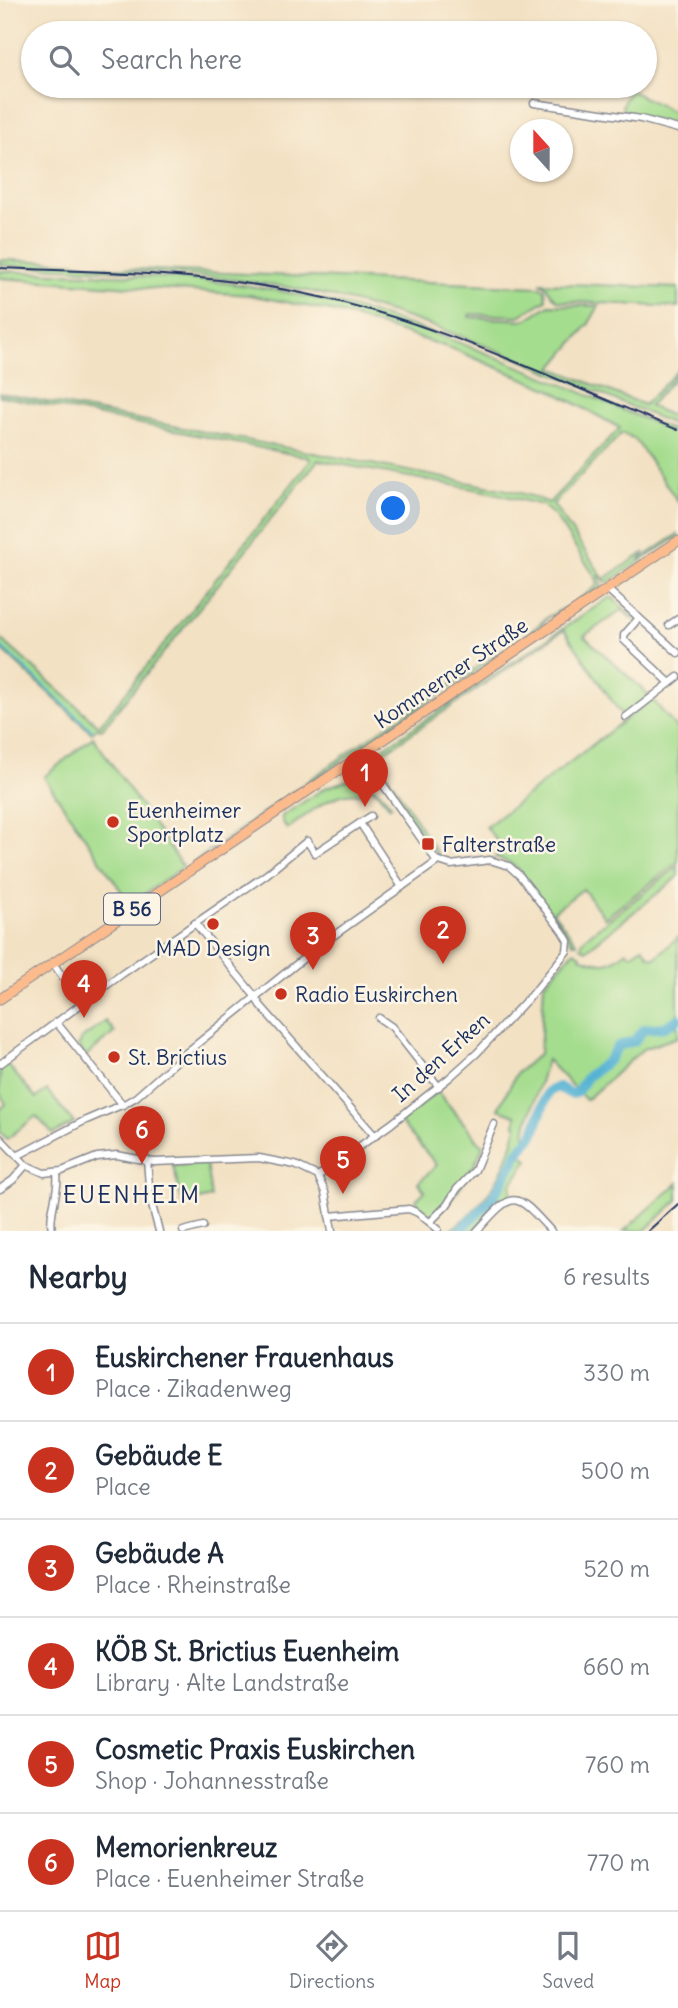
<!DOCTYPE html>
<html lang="en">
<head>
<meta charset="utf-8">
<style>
  :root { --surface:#fff; --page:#f6f6f7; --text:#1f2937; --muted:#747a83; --line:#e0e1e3; --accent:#c8321e }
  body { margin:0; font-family:Delius,sans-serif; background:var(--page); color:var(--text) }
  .compass { position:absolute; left:510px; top:119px; width:63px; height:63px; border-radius:50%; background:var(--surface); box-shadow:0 2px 5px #0004; rotate:339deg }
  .you { position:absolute; left:394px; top:509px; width:24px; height:24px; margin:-18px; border:5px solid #fff; border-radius:50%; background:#1a73e8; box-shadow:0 0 0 10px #1a73e833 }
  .badge { display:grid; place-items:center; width:46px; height:46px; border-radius:50%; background:var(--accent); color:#fff; font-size:23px; font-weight:700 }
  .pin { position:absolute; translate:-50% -58px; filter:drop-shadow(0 2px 4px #0008) }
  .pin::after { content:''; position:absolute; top:37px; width:24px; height:21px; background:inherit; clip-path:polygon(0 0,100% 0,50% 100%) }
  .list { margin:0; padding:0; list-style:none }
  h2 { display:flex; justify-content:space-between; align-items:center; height:91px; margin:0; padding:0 28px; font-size:30px }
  h2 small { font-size:23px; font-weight:400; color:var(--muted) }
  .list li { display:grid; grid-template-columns:46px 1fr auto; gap:21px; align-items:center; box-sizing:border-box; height:98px; padding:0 28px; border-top:2px solid var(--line) }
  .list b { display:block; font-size:26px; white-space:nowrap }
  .list p { margin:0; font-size:23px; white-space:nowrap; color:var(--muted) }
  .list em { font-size:23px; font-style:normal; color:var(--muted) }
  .icon { flex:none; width:38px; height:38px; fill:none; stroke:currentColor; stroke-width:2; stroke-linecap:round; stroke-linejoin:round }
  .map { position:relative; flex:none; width:678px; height:1231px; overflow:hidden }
  .search { position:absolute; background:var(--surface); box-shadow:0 2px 5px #0004; left:21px; right:21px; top:21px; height:77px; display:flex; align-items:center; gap:18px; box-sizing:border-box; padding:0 24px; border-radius:38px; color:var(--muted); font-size:26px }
  .sheet { height:679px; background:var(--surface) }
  nav { display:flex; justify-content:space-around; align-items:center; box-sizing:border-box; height:98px; border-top:2px solid var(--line); background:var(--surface); font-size:19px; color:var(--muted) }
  nav a { display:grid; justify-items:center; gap:4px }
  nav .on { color:var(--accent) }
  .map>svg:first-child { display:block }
  .green { fill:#a5dd8e; stroke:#608676; stroke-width:2 }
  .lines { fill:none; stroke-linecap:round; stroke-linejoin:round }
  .stream { stroke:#56b3d4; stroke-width:2 }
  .river { stroke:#56b3d4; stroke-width:10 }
  .minor-casing { stroke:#878890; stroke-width:9 }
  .primary-casing { stroke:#878890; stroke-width:11 }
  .minor { stroke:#fff; stroke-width:6 }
  .primary { stroke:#fbbb8d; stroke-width:9 }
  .rail { stroke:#1b2f5e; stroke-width:2 }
  .poi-dot { fill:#c8321e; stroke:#fcf5e5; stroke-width:2.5 }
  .labels { text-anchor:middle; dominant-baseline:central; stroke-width:5; stroke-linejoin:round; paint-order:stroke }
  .shield { fill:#fcf5e5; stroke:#5e6a86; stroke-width:2 }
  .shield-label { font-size:19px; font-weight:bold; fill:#1b2f5e }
  .street-label { font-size:21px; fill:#1b2f5e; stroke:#fcf5e5 }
  .poi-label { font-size:21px; fill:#1b2f5e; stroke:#fcf5e5; text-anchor:start }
  .quarter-label { font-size:24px; letter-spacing:2px; fill:#1b2f5e; stroke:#fcf5e5 }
</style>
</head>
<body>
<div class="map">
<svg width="678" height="1231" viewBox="0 0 678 1231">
  <rect width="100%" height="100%" fill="#fcf5e5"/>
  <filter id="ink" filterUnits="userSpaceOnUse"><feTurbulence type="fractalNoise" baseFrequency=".0143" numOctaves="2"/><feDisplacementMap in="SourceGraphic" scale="14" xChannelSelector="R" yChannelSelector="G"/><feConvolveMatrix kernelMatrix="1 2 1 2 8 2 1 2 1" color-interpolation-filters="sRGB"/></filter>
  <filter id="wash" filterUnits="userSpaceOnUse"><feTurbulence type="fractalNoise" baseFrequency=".00686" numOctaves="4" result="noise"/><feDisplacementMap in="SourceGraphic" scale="28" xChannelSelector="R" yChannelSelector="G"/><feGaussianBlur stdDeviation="1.57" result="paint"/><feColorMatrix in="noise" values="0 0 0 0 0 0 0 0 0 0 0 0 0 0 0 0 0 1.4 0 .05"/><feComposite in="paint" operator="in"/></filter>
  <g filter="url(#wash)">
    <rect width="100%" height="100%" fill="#f3e1c3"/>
    <!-- green -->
    <g class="green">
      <polygon points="629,90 678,114 678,125 625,113 622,106"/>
      <path d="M0 260 68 262 112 268 540 287 545 290 546 300 519 316 470 314 469 317 525 320 549 305 599 306 588 325 552 368 644 405 678 370V374L649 406 678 419V426C563 379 448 323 326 295 219 271 109 271 0 265Z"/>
      <path d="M0 271C98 275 199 274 295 294 429 321 553 382 678 433V502L635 439 622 433 553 504 604 579 645 552 639 560 678 534V537L607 583 598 574 602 587 574 606 548 617 535 633 415 711 191 864 366 740 526 635 549 616 574 603 598 585 596 578 554 515 542 505 490 492 318 460 102 729 96 728 92 733 0 648V638L99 726 311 460 307 457 0 396V393L512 491 534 497 549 503 620 428 551 390 453 349 341 313 249 295 0 278Z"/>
      <path d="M540 283 678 288V307L559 301C550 297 550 286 540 283Z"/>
      <path d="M609 598H613L634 618V620L622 610 584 636 650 696 623 717 564 630 380 755V762L384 769 439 856 438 857C427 838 368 773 379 751Z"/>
      <polygon points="652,699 678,730 678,862 605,918 583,889 553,912 577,943 573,943 519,870 510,863 495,857 504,850 486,827"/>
      <polygon points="93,737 183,867 130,904 44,777"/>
      <path d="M348 780C369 779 380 790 392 806L390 807 378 793 369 787 363 795C336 787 309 814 287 829L282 821V816L325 788Z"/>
      <polygon points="678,866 678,877 586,950 581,947 583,940 590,934"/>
      <path d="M678 937V1016C673 1019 668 1023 663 1024 650 1027 639 1023 635 1038L615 1046 603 1064 584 1076 577 1091 547 1060 526 1126 525 1139 518 1150 528 1160 511 1185V1197L500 1202 473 1231H449C490 1201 505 1174 517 1126L515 1125 516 1115 498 1109 517 1073 540 1053 544 984 574 951 581 955 580 957C602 965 608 967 627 951L631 955 643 947 649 956 655 958Z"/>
      <polygon points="106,1021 115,1032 86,1056 78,1046 81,1043 80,1040"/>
      <path d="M678 1022V1037L643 1049 586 1100 580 1094 588 1079 610 1063 618 1049 636 1043C651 1022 659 1035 678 1022Z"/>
      <polygon points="6,1063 36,1098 47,1090 74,1123 53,1134 36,1116 7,1139 0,1132 0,1110 6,1104 0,1094 0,1067"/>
      <path d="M437 1091 483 1146C475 1167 450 1208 428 1218L416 1200 425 1191 418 1183 437 1165 400 1122Z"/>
      <polygon points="206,1162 211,1197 183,1204 173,1166"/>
      <polygon points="678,1183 678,1200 644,1231 624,1231"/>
    </g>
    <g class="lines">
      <!-- stream -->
      <polyline class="stream" points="0,645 93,731"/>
      <!-- river -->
      <polyline class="river" points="459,1231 489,1202 500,1186 520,1150 533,1135 548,1092 558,1087 571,1094 576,1093 588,1076 607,1062 618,1046 634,1041 644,1029 665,1027 678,1019"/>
    </g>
  </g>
  <g filter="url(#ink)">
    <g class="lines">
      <defs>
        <g id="minor">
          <polyline points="534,103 641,119 678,129"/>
          <polyline points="607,589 678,653"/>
          <polyline points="639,618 624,635 624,640 670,683"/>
          <polyline points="669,625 678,619"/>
          <polyline points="626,717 678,677"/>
          <polyline points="368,749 382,781"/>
          <polyline points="360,823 371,816"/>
          <polyline points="195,923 254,995 260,1005 375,1136"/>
          <polyline points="53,963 81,1004"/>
          <polyline points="379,1018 392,1027 439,1087"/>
          <polyline points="56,1022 123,1105"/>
          <polyline points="0,1064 122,974 267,874 307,841 315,853 360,823 402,887"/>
          <polyline points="0,1138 26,1165 44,1173 62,1171 97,1157 117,1155 154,1162 259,1158 295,1165 318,1176 325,1192 332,1231"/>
          <polyline points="17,1156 84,1121 126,1103 136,1097 187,1052 319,946 438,861"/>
          <polyline points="147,1160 150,1198 159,1231"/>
          <polyline points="318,1176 391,1124 449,1078 477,1053 535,991 567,951 568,941 562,931 520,876 509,866 490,860 451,865 436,860 382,783 355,758"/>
          <polyline points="0,1189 13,1180 26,1165"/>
          <polyline points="329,1216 409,1209 418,1213 438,1229"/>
          <polyline points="430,1222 447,1205 457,1189 475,1170 494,1124"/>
          <path d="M52 1231C48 1212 60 1193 57 1173"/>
          <polyline points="183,1231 203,1226"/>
          <path d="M477 1231C514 1190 514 1190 551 1231"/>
        </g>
        <polyline id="primary" points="0,999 678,541"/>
      </defs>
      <!-- minor casing -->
      <use href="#minor" class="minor-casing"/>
      <!-- primary casing -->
      <use href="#primary" class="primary-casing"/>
      <!-- minor -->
      <use href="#minor" class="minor"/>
      <!-- primary -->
      <use href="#primary" class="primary"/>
      <!-- rail -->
      <g class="rail">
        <path d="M0 268C102 272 205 272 306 294 435 321 556 380 678 430"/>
        <polyline points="648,1231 678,1204"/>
      </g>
    </g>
  </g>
  <!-- markers -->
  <g class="poi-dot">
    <circle cx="113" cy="822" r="7"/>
    <rect x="421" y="837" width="14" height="14" rx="3.5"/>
    <circle cx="213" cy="924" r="7"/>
    <circle cx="281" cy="994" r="7"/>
    <circle cx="114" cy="1057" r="7"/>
  </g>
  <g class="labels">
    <!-- shield labels -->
    <rect class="shield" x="104" y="893.5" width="56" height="31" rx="5"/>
    <g class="shield-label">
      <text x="132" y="909">B 56</text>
    </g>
    <!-- street labels -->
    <g class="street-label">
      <text transform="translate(451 673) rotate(-34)">Kommerner Straße</text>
      <text transform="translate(441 1057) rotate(-42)">In den Erken</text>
    </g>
    <!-- poi labels -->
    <g class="poi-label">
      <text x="127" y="810">Euenheimer<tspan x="127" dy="24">Sportplatz</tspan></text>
      <text x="442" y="844">Falterstraße</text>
      <text x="213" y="948" text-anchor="middle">MAD Design</text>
      <text x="295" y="994">Radio Euskirchen</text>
      <text x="128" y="1057">St. Brictius</text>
    </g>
    <!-- quarter labels -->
    <g class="quarter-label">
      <text x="132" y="1194">EUENHEIM</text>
    </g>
  </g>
</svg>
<svg class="compass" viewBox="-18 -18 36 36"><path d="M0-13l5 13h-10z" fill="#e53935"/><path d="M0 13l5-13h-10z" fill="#747a83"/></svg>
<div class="you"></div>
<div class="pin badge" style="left:365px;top:807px">1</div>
<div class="pin badge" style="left:443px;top:964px">2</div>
<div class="pin badge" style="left:313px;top:970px">3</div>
<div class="pin badge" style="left:84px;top:1018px">4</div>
<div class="pin badge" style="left:343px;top:1194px">5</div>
<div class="pin badge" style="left:142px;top:1164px">6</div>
<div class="search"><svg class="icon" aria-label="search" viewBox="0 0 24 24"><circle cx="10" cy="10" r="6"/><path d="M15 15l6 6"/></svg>Search here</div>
</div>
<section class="sheet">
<h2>Nearby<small>6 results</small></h2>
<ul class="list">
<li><span class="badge">1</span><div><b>Euskirchener Frauenhaus</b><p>Place · Zikadenweg</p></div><em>330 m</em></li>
<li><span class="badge">2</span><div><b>Gebäude E</b><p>Place</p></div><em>500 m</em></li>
<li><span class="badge">3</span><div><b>Gebäude A</b><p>Place · Rheinstraße</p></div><em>520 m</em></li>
<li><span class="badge">4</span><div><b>KÖB St. Brictius Euenheim</b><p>Library · Alte Landstraße</p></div><em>660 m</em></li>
<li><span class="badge">5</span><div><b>Cosmetic Praxis Euskirchen</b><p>Shop · Johannesstraße</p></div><em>760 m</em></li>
<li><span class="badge">6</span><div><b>Memorienkreuz</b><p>Place · Euenheimer Straße</p></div><em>770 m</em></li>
</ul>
</section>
<nav>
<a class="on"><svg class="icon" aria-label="map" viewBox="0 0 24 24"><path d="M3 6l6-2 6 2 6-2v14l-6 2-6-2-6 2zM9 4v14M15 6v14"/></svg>Map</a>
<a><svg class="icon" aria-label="directions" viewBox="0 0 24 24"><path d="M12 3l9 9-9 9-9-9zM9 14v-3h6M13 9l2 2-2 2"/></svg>Directions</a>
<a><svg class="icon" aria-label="saved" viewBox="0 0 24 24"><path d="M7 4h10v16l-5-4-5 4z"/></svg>Saved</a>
</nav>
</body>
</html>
